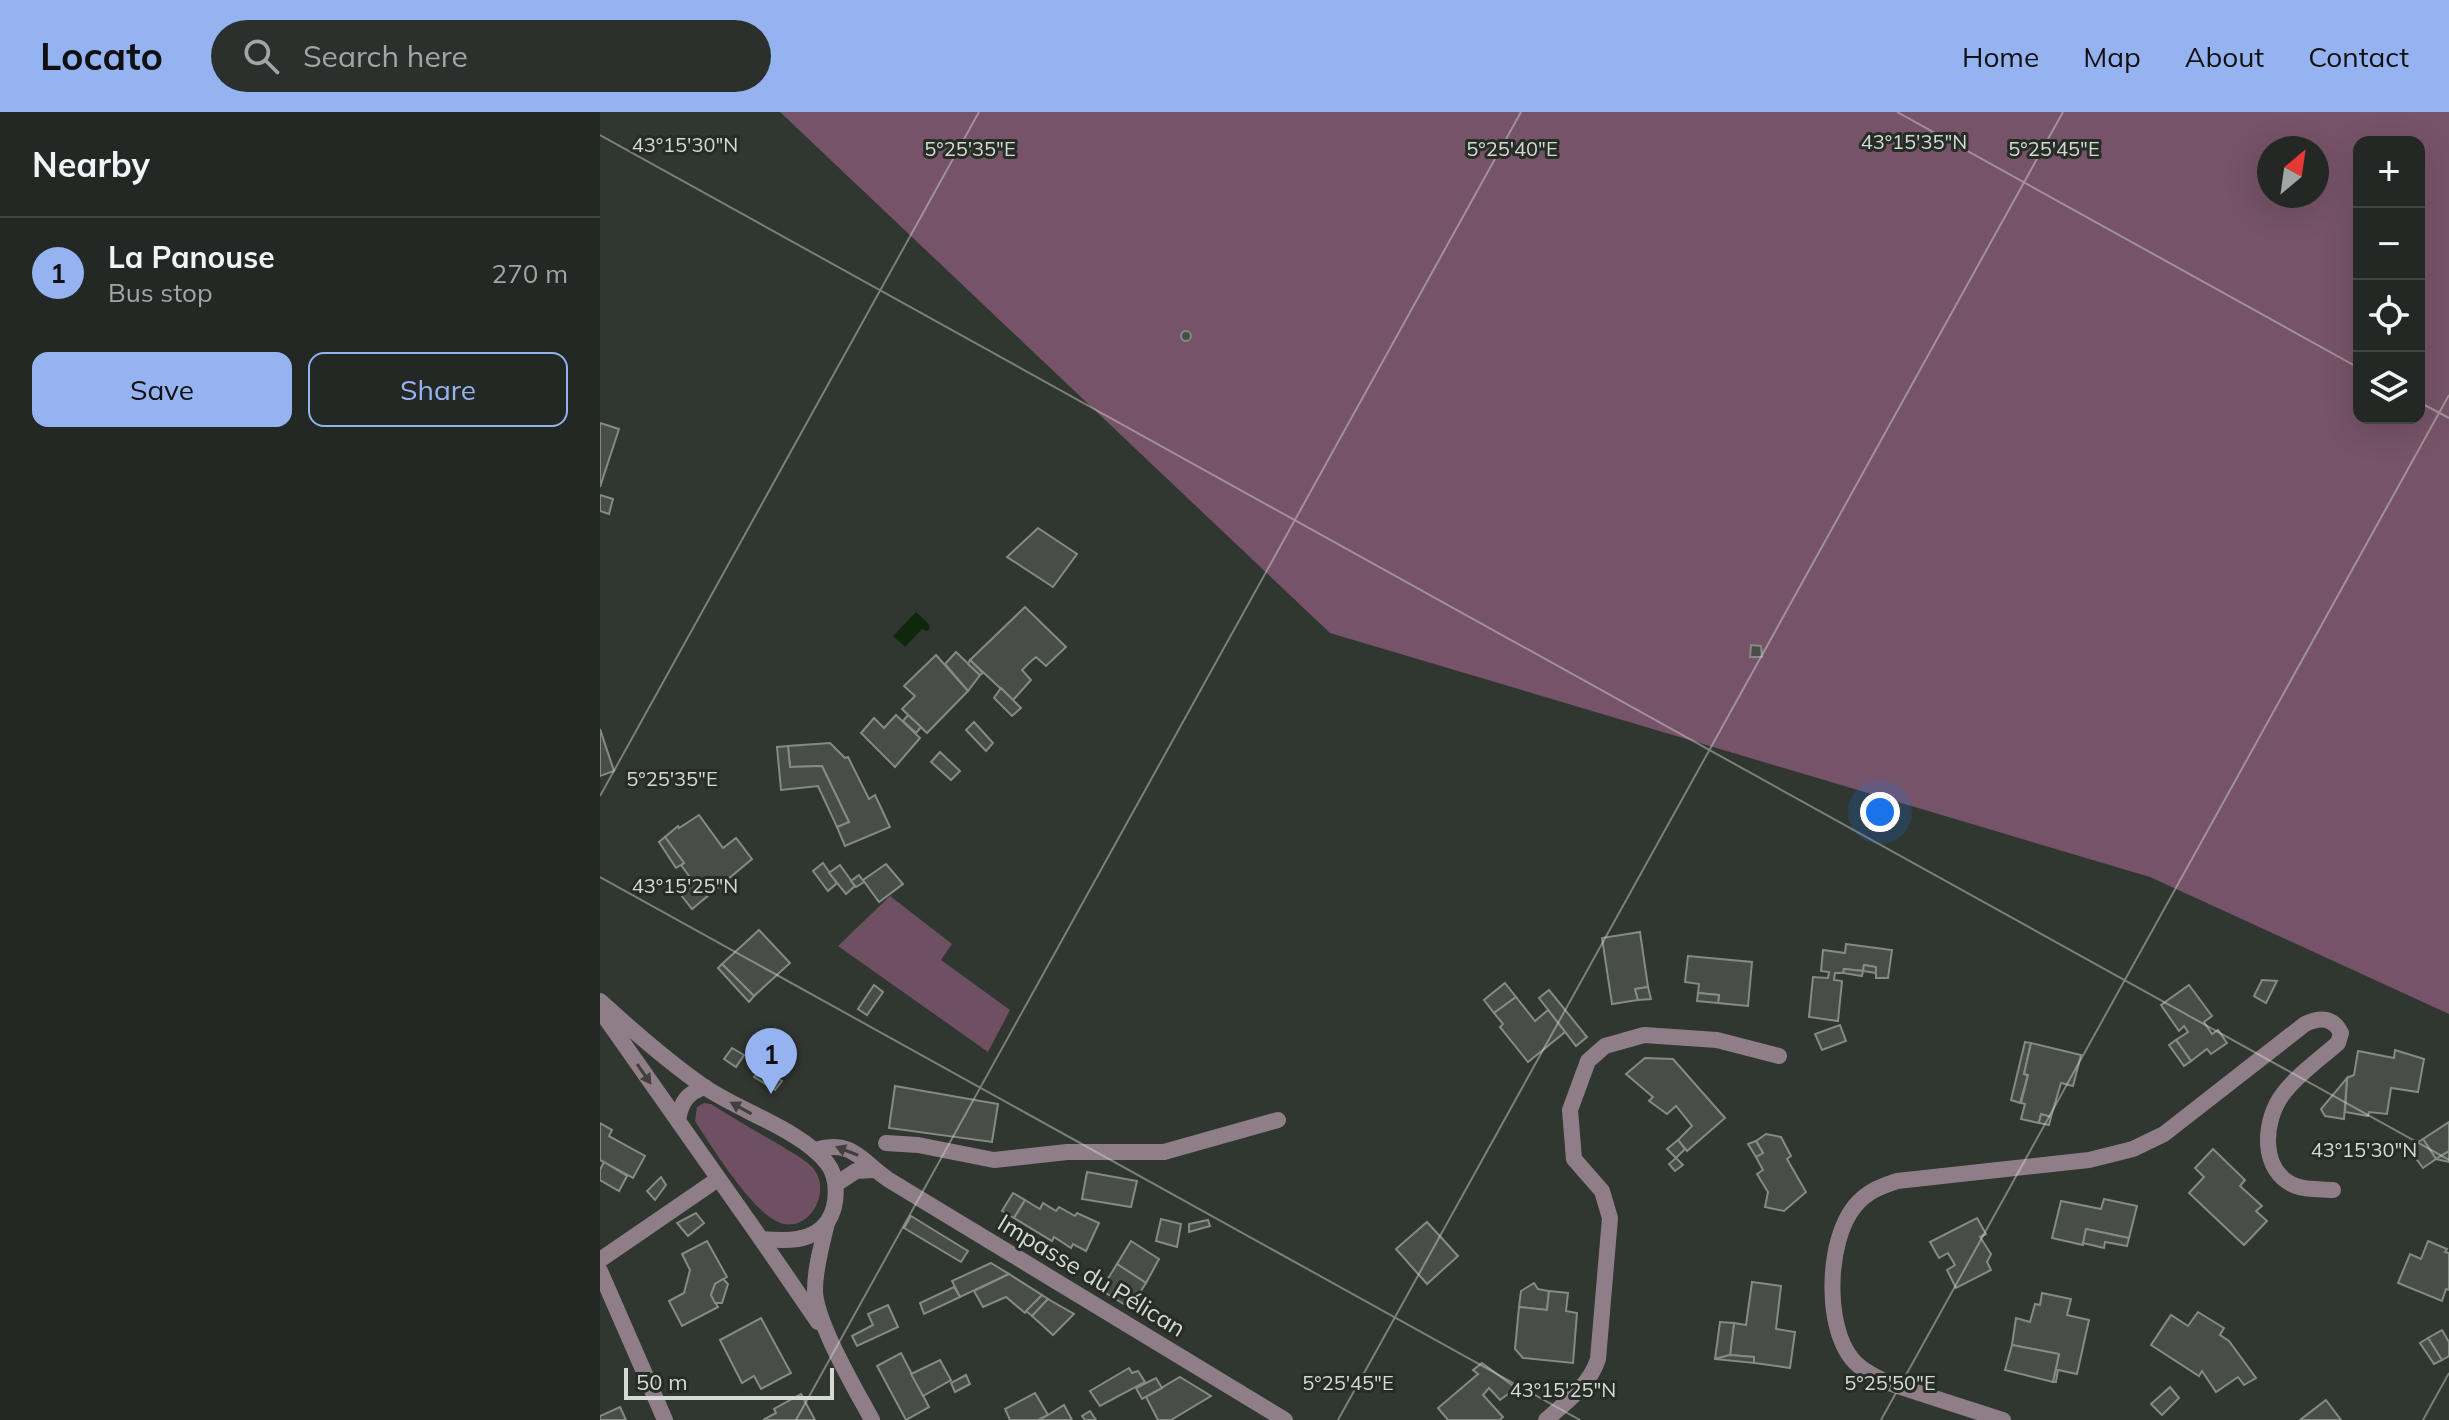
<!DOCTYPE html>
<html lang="en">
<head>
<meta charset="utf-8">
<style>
  :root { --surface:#242824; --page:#2c302c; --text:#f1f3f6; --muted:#a3a6a6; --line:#414441; --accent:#95b2f1 }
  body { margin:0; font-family:Mulish,sans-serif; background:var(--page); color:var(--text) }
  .controls { position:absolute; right:24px; top:24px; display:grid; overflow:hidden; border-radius:16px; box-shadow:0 8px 32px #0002 }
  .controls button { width:72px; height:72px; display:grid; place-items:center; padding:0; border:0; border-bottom:2px solid var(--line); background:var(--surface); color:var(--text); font:40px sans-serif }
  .compass { position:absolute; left:1657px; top:24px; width:72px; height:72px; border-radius:50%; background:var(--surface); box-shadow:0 8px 32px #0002; rotate:29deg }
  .scale { position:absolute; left:24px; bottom:20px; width:210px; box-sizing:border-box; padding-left:8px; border:4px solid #d6dad5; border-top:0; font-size:22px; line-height:28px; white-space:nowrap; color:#d6dad5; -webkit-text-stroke:6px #262c26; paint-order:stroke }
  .you { position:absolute; left:1280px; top:700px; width:28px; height:28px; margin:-20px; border:6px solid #fff; border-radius:50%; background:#1a73e8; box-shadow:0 0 0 12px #1a73e833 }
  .badge { display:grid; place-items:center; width:52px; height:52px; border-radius:50%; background:var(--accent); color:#111; font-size:26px; font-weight:700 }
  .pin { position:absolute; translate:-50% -66px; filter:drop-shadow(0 2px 4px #0008) }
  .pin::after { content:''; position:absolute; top:42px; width:28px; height:24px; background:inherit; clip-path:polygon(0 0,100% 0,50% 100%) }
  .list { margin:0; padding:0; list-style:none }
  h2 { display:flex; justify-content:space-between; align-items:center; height:104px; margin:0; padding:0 32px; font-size:34px }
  h2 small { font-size:26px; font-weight:400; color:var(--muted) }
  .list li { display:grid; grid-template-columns:52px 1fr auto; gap:24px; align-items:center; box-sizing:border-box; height:112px; padding:0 32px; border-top:2px solid var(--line) }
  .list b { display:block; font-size:30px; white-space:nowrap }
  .list p { margin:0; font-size:26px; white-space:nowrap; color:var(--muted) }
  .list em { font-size:26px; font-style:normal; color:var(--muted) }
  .actions { display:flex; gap:16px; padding:24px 32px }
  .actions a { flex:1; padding:18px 0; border:2px solid var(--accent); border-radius:16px; text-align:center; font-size:28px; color:var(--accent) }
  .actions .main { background:var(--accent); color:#111 }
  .icon { flex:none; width:44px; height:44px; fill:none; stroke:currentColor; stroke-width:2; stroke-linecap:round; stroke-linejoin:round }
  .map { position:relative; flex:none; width:1849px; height:1308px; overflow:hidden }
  header { display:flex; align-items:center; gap:48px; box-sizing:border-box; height:112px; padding:0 40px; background:var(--accent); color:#111 }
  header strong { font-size:38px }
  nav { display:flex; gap:44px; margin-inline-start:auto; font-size:28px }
  .search { width:560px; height:72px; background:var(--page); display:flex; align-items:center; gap:20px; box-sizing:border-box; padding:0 28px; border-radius:44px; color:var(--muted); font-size:30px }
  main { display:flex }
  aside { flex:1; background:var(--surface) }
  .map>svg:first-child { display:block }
  .green { fill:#6e5062 }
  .forest { fill:#765368; fill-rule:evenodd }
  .water { fill:#0f270d }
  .building { fill:#484e47; stroke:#848b83; stroke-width:2 }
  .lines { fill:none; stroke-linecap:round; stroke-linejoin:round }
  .minor { stroke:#8f7e88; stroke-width:16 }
  .oneway { fill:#40403e }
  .ticks { fill:none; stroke:#d6dad5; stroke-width:2; stroke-opacity:0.45 }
  .labels { text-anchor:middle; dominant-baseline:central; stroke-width:6; stroke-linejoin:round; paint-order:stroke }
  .street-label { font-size:24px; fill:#d6dad5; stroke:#262c26 }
  .ticks-label { font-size:20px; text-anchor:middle; fill:#d6dad5; stroke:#262c26; stroke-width:6; stroke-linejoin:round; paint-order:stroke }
</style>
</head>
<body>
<header>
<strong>Locato</strong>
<div class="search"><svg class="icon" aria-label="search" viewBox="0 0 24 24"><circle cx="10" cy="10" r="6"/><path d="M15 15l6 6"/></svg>Search here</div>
<nav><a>Home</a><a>Map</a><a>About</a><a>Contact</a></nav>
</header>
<main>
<aside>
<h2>Nearby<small></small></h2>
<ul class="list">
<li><span class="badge">1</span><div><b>La Panouse</b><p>Bus stop</p></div><em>270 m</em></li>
</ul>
<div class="actions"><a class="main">Save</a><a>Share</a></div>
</aside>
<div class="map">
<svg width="1849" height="1308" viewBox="0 0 1849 1308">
  <rect width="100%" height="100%" fill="#303630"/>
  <!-- green -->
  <g class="green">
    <polygon points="290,784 352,832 341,848 410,898 388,940 238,834"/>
    <path d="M104 991 111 992C133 1006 157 1020 180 1033 190 1040 202 1045 211 1054 235 1077 208 1126 176 1109 149 1095 112 1035 95 1009L97 995Z"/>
  </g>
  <!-- forest -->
  <path class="forest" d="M180 0H1849V902L1550 765 730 521ZM1759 30H1819V306H1759ZM1669 36H1717V84H1669Z"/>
  <!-- water -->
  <polygon class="water" points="316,500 328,511 330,517 326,519 322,517 305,535 293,524"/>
  <!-- building -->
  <g class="building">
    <circle cx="586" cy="224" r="5"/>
    <polygon points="0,311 19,317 0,375"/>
    <polygon points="0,383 13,387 9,402 0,399"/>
    <polygon points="438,416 477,442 453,475 407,445"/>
    <polygon points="425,495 466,535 446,554 436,545 429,551 422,558 431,568 413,588 370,548"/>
    <polygon points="1151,533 1161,534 1162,545 1150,545"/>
    <polygon points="356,540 380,563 368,579 345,552"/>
    <polygon points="336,543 368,579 327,621 302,597 315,584 304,574"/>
    <polygon points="370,548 383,561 380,563 368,552"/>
    <polygon points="401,576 421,596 412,604 394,586"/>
    <polygon points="296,603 320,626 295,655 261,621 274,606 284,616"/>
    <polygon points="308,603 321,615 316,621 303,609"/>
    <polygon points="374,610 393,631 386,639 366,618"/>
    <polygon points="0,617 14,659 0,664"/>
    <polygon points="230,631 245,646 248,645 269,687 275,683 290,715 245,734 237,715 249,710 222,654 190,655 188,634"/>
    <polygon points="188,634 190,655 222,654 249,710 237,715 218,674 181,678 177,635"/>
    <polygon points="340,640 360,659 351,668 331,650"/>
    <polygon points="99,703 123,736 136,726 152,747 92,797 78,779 92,768 81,753 84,751 65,725 78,714 79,716"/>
    <polygon points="65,725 84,751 76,756 59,730"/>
    <polygon points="223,751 237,771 228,779 213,759"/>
    <polygon points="286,752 303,772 279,790 263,768"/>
    <polygon points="240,753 255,774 246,782 229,761"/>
    <polygon points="259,763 264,770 256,775 251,769"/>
    <polygon points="159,818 190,851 154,884 122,852"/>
    <polygon points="1040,820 1048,875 1035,877 1038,888 1012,892 1002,826"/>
    <polygon points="1246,832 1292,838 1288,866 1276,866 1276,855 1264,853 1263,859 1244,857 1243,861 1235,861 1234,868 1242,869 1238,909 1209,905 1213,865 1228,866 1229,860 1221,859 1223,838 1245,841"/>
    <polygon points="1088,844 1152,850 1148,894 1118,891 1119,883 1098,881 1099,872 1085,870"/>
    <polygon points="122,852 154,884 149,890 118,856"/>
    <polygon points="1264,853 1276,855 1276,861 1263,859"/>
    <polygon points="1244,857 1263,859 1262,864 1243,861"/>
    <polygon points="1662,868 1677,869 1666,891 1654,884"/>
    <polygon points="905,871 916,885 894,901 884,888"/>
    <polygon points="274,873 283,880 267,903 258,897"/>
    <polygon points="1589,873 1612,904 1604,910 1612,922 1618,918 1627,931 1611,942 1607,937 1591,949 1576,928 1588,920 1584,914 1579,919 1561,893"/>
    <polygon points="1048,875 1051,887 1038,888 1035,877"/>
    <polygon points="949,878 987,925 976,934 939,886"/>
    <polygon points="1098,881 1119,883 1118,891 1097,889"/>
    <polygon points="916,885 935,909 948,898 965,920 928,950 900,915 903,912 894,901"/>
    <polygon points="1240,913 1246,929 1222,938 1215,922"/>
    <polygon points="1576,928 1591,949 1584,954 1569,933"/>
    <polygon points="1425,930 1431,931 1424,962 1428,963 1420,991 1411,988"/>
    <polygon points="1431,931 1481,943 1473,974 1461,971 1451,1005 1441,1002 1439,1011 1421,1007 1425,992 1421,991 1428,963 1424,962"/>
    <polygon points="132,936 144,943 136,955 124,947"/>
    <polygon points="1795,938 1824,947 1818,980 1791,976 1787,1002 1769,1000 1768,1004 1745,1000 1747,966 1754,963 1758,939 1794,946"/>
    <polygon points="1045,946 1073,947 1125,1006 1087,1039 1078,1028 1092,1014 1076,994 1067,1002 1049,989 1053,985 1026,962"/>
    <polygon points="161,956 182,969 175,978 154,965"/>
    <polygon points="1747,966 1744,1007 1725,1004 1721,997"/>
    <polygon points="295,974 398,992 392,1030 289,1016"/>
    <polygon points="1441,1002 1451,1005 1449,1013 1439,1011"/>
    <polygon points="1849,1010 1849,1039 1836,1047 1823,1027"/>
    <polygon points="0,1011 12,1018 9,1024 45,1044 33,1066 0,1048"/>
    <polygon points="1166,1022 1181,1025 1191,1044 1187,1047 1206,1080 1184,1099 1165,1095 1168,1080 1157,1062 1163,1058 1156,1045 1163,1041 1156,1029"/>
    <polygon points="1823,1027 1836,1047 1823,1056 1808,1036"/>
    <polygon points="1078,1028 1085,1037 1076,1046 1067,1037"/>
    <polygon points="1156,1029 1163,1041 1156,1045 1148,1032"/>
    <polygon points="1613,1037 1645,1068 1640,1074 1662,1094 1656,1099 1667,1109 1644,1133 1589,1081 1604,1065 1595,1056"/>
    <polygon points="1849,1039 1849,1050 1836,1047"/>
    <polygon points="1076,1046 1083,1053 1075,1059 1069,1052"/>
    <polygon points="4,1050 27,1064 19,1079 0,1068 0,1058"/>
    <polygon points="487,1060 537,1069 531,1095 482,1087"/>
    <polygon points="61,1065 66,1073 55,1088 47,1079"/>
    <polygon points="413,1081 425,1088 414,1106 402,1099"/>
    <polygon points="1504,1087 1537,1094 1529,1126 1486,1117 1483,1133 1452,1126 1461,1089 1501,1097"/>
    <polygon points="425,1088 440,1097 443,1091 456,1099 459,1095 475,1104 477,1101 499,1111 486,1139 473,1132 471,1136 454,1125 452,1129 414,1106"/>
    <polygon points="96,1101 104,1111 88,1124 77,1111"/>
    <polygon points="311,1104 368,1139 361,1150 304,1116"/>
    <polygon points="1377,1106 1386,1122 1380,1125 1391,1142 1387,1150 1391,1158 1356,1176 1347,1158 1355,1153 1348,1141 1339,1146 1330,1130"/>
    <polygon points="561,1107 581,1112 577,1135 556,1129"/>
    <polygon points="608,1108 610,1114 589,1120 589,1112"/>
    <polygon points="827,1110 858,1144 827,1172 796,1137"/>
    <polygon points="1486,1117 1529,1126 1527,1134 1505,1130 1504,1136 1483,1131"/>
    <polygon points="107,1129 127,1165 115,1172 111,1183 118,1195 82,1214 69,1189 84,1181 90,1158 82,1142"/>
    <polygon points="531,1129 559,1147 546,1171 517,1152"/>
    <polygon points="1828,1129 1847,1137 1845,1140 1849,1141 1849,1178 1846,1177 1842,1189 1798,1171 1810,1142 1821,1147"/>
    <polygon points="391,1151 409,1162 360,1185 352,1169"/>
    <polygon points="517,1152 546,1171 530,1196 501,1178"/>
    <polygon points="409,1162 442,1183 425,1201 406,1185 383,1195 374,1179"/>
    <polygon points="123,1167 128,1172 122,1191 115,1191 111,1183 115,1172"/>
    <polygon points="1152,1170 1181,1174 1176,1217 1195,1220 1190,1256 1154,1251 1154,1245 1130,1243 1134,1211 1146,1213"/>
    <polygon points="934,1171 938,1177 949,1179 947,1198 919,1195 921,1179"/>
    <polygon points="354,1175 360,1185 324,1202 320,1191"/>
    <polygon points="949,1179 968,1181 966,1199 977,1201 973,1251 923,1246 915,1237 919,1195 947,1198"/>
    <polygon points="1442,1181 1471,1187 1467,1203 1489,1208 1477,1262 1458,1258 1456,1270 1453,1270 1459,1242 1412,1233 1416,1206 1430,1210 1435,1192 1440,1193"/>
    <polygon points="442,1183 448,1187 432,1204 426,1199"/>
    <polygon points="448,1187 474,1202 453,1223 432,1204"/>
    <polygon points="288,1193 298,1215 257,1234 252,1224 273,1213 268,1202"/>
    <polygon points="1598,1200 1624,1216 1620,1223 1629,1229 1656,1266 1644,1273 1638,1265 1616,1280 1602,1259 1599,1264 1551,1233 1571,1203 1588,1214"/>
    <polygon points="161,1206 191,1261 161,1277 154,1264 142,1271 120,1228"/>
    <polygon points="1120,1210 1134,1211 1130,1243 1115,1247"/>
    <polygon points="1842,1218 1849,1230 1849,1244 1842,1248 1828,1226"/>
    <polygon points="1828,1226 1842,1248 1834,1252 1820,1231"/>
    <polygon points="1412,1233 1459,1242 1453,1270 1405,1258"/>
    <polygon points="301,1241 329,1295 306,1308 277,1254"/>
    <polygon points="1130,1243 1154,1245 1154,1251 1115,1247"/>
    <polygon points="340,1248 351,1268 323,1284 311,1262"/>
    <polygon points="882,1251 916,1276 900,1288 889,1276 883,1283 903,1305 900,1308 848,1308 838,1296 878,1262 873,1258"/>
    <polygon points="529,1256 532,1261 538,1259 545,1270 500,1294 490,1279"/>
    <polygon points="366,1263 370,1272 355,1280 351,1271"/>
    <polygon points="580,1265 611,1284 571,1308 558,1308 546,1285"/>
    <polygon points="556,1266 562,1276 542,1287 536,1276"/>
    <polygon points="1570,1275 1579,1286 1562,1303 1551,1292"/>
    <polygon points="435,1281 448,1303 438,1308 410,1308 405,1297"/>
    <polygon points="201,1282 215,1308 163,1308 176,1301 174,1297"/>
    <polygon points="1726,1288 1741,1308 1700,1308"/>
    <polygon points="464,1293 472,1308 439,1308 448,1303"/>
    <polygon points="20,1295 26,1308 0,1308 0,1304"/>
    <polygon points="490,1299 496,1308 485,1308 482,1304"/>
  </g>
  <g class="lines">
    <!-- minor -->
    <g class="minor">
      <path d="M0 889C33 919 67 949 103 974 139 999 201 1018 227 1051 239 1066 238 1093 228 1109 213 1131 184 1129 161 1127L0 898"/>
      <path d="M78 1008C81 990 87 981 105 975"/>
      <polyline points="286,1031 318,1033 394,1048 467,1040 564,1040 678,1008"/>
      <path d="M216 1038C253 1027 261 1049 289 1068L685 1308"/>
      <polyline points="236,1072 256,1059 274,1058"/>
      <path d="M227 1111C222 1132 215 1156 215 1178 215 1209 256 1278 272 1308"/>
      <polyline points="161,1127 218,1210"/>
      <polyline points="0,1148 118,1067"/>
      <polyline points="0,1159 65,1308"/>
      <path d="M946 1308C966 1290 990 1273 998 1247L1010 1106 1002 1079 974 1047 970 998 988 949 1005 934 1044 923 1117 928 1179 944"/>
      <path d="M1403 1308 1288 1271C1276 1265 1261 1258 1252 1247 1224 1213 1227 1127 1255 1094 1267 1079 1280 1075 1297 1069L1489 1048 1533 1037 1564 1022 1705 912C1720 905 1733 905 1741 921L1738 931C1720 947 1697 963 1683 982 1663 1008 1659 1060 1696 1074 1706 1078 1721 1077 1733 1078"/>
    </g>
  </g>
  <!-- one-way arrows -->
  <defs><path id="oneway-solid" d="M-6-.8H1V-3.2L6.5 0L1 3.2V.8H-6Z" transform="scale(2)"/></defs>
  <g class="oneway">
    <use href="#oneway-solid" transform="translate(44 962) rotate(55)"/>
    <use href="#oneway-solid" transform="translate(141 996) rotate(-151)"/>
    <use href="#oneway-solid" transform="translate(247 1039) rotate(-159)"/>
  </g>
  <!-- ticks -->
  <path class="ticks" d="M1297 0 1759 256M0 23 1849 1048M1819 290 1849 306M0 684 379 0M0 765 980 1308M196 1308 921 0M738 1308 1463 0M1281 1308 1849 283M1823 1308 1849 1261"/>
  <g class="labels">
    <!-- street labels -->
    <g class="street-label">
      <text transform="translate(492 1163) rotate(31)">Impasse du Pélican</text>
    </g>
  </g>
  <g class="ticks-label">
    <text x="1314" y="37">43°15'35"N</text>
    <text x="85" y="40">43°15'30"N</text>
    <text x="370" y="44">5°25'35"E</text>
    <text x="912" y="44">5°25'40"E</text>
    <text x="1454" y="44">5°25'45"E</text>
    <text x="72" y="674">5°25'35"E</text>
    <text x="85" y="781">43°15'25"N</text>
    <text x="1764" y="1045">43°15'30"N</text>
    <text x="748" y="1278">5°25'45"E</text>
    <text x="1290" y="1278">5°25'50"E</text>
    <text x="963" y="1285">43°15'25"N</text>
  </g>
</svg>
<div class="controls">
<button>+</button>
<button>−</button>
<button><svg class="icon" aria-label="locate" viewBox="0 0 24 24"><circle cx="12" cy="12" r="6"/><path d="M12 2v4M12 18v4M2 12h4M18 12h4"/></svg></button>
<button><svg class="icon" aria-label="layers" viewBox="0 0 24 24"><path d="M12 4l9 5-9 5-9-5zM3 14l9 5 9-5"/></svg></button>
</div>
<svg class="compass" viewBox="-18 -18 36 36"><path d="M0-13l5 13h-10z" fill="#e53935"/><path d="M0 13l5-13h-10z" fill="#a3a6a6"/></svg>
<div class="scale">50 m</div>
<div class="you"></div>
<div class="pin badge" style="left:171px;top:982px">1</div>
</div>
</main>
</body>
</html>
